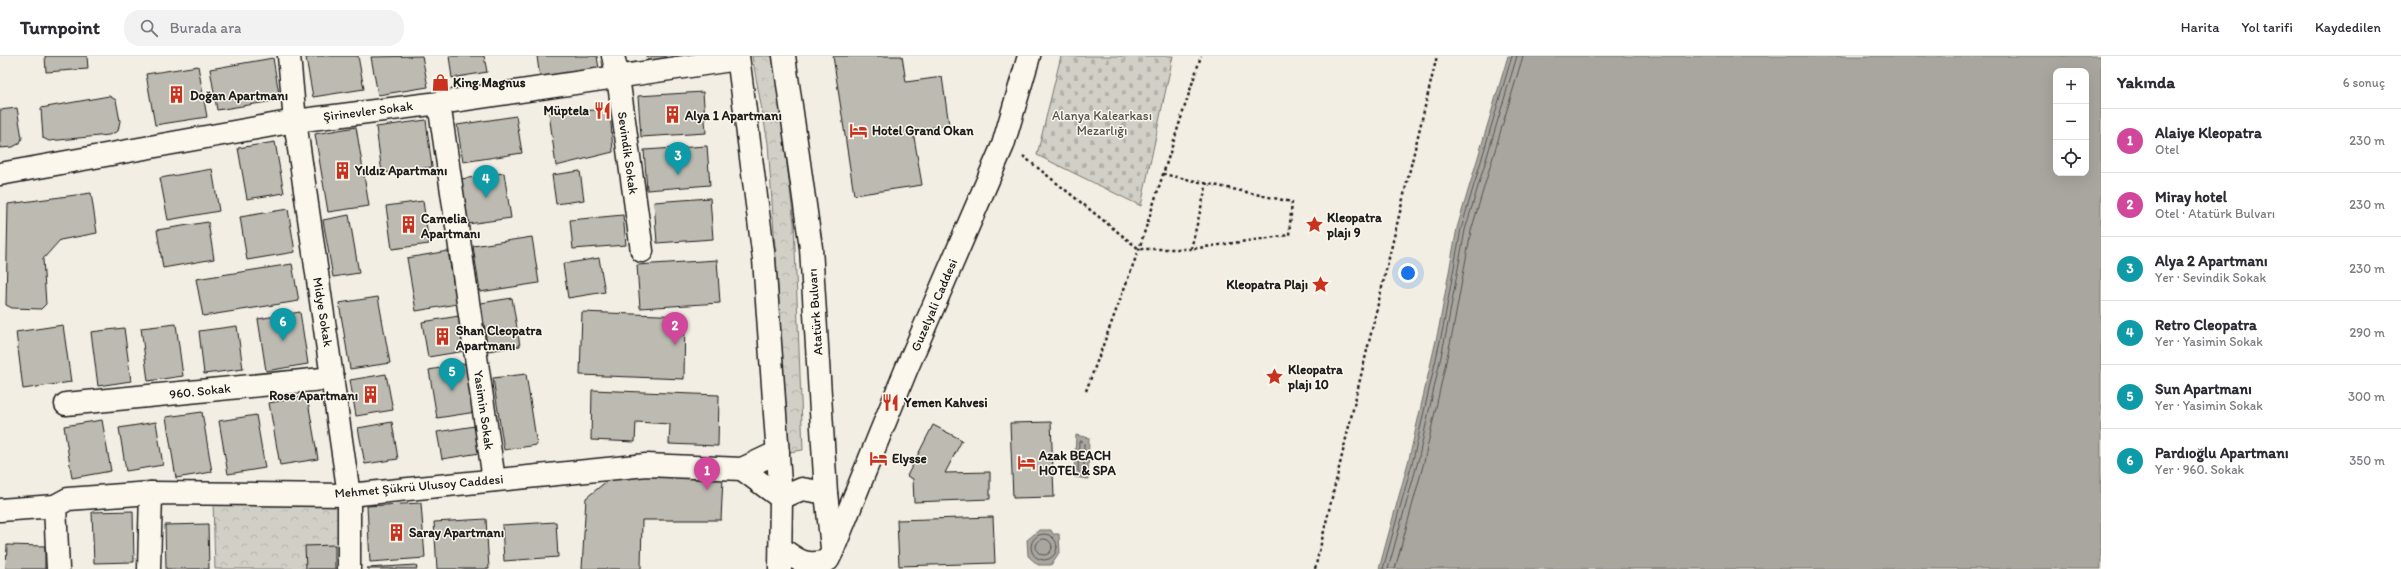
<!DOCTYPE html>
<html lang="tr">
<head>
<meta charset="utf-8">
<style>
  :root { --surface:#fff; --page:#f2f2f3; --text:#2b2b33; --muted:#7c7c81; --line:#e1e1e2; --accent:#2563eb }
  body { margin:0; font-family:Itim,sans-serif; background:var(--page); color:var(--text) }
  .controls { position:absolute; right:12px; top:12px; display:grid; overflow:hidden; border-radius:8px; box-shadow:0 4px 16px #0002 }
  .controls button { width:36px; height:36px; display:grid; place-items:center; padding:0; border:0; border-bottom:1px solid var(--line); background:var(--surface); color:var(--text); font:20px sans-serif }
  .you { position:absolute; left:1408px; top:217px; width:14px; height:14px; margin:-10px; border:3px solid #fff; border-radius:50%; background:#1a73e8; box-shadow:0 0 0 6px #1a73e833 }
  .badge { display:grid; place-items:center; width:26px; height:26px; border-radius:50%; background:var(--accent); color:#fff; font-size:13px; font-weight:700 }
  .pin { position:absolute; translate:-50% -33px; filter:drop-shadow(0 1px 2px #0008) }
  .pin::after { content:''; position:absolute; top:21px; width:14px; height:12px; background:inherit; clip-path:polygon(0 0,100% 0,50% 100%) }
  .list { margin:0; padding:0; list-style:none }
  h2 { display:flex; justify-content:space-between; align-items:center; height:52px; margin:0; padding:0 16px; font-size:17px }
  h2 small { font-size:13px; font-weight:400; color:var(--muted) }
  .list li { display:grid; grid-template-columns:26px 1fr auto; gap:12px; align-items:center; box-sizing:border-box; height:64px; padding:0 16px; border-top:1px solid var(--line) }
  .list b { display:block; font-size:15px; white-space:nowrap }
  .list p { margin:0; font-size:13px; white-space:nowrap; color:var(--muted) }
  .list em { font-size:13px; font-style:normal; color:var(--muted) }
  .icon { flex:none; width:22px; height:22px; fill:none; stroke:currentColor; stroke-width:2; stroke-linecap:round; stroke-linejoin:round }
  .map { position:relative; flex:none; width:2101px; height:513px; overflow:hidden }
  header { display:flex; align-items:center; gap:24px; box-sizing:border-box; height:56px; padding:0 20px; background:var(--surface); border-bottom:1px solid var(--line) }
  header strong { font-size:19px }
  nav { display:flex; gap:22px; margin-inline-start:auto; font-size:14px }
  .search { width:280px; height:36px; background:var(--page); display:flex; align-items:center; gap:10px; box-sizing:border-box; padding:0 14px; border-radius:16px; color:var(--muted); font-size:15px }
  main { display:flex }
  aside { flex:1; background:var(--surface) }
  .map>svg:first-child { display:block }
  .forest { fill:url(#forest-crowns); stroke:#777671 }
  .cemetery { fill:url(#cemetery-stones); stroke:#777671 }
  .water { fill:#a9a6a0; stroke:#716f6b; fill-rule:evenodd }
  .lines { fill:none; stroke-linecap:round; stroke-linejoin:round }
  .shore { stroke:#545351; stroke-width:1 }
  .building { fill:#bdbab1; stroke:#1c1c1c }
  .minor-casing { stroke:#1c1c1c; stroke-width:25 }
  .path { stroke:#1c1c1c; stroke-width:2.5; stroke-dasharray:3 3; stroke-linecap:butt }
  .minor { stroke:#fbf7ec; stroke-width:22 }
  .labels { text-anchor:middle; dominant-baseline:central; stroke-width:3; stroke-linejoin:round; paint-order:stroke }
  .poi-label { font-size:13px; font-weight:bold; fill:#1c1c1c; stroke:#fbf7ec; text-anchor:start }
  .street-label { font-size:13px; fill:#1c1c1c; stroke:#fbf7ec }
  .park-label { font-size:13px; fill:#53524f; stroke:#fbf7ec }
</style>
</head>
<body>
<header>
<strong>Turnpoint</strong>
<div class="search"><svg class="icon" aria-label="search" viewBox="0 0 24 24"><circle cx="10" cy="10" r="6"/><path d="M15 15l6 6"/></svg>Burada ara</div>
<nav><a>Harita</a><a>Yol tarifi</a><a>Kaydedilen</a></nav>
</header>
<main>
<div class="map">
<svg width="2101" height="513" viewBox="0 0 2101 513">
  <defs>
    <pattern id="forest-crowns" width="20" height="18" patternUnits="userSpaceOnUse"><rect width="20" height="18" fill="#d2cfc6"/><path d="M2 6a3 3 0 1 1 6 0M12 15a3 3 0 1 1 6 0" fill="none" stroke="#b4b1aa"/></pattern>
    <pattern id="cemetery-stones" width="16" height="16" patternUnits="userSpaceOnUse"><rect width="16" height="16" fill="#d2cfc6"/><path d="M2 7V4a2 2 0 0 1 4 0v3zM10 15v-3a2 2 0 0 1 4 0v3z" fill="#b4b1aa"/></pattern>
  </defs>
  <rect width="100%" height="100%" fill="#f2eee4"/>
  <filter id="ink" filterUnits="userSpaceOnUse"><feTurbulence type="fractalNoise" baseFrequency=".025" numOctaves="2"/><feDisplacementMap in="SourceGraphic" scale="8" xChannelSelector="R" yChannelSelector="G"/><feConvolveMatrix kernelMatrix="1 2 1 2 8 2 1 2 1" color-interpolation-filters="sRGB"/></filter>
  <g filter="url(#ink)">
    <!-- forest -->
    <g class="forest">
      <polygon points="752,0 774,0 794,167 803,394 789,396 768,87"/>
      <polygon points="213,445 342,445 344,513 215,513"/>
    </g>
    <!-- cemetery -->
    <polygon class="cemetery" points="1061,0 1173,0 1141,150 1037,99"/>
    <!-- water -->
    <g class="water">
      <path d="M1508 0H2101V513H1379L1409 403 1439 271 1457 172ZM2056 15H2086V117H2056Z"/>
      <polygon points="1076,379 1089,382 1088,423 1074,421"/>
      <polygon points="1039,474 1051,474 1053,478 1059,478 1060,495 1051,509 1038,509 1028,500 1027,484"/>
    </g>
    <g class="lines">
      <!-- shore -->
      <g class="shore">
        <polygon points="1082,385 1084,387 1084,416 1082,418 1078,415 1079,386"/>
        <circle cx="1044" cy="491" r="13"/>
        <circle cx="1044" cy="491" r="8"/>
        <polyline points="1383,513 1413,404 1443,272 1461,173 1512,0"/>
        <polyline points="1388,513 1418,405 1447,273 1465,174 1517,0"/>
        <polyline points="1395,513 1424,406 1453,274 1471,175 1523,0"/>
      </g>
    </g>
    <!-- building -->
    <g class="building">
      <polygon points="45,0 87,0 88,13 46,16"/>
      <polygon points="315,0 358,0 364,33 313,41 306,2"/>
      <polygon points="422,0 428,31 378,39 371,1"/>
      <polygon points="449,0 484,0 487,16 452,22"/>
      <polygon points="537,0 597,0 599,13 540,23"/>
      <polygon points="647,0 666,0 666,4 648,5"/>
      <polygon points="833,0 902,0 906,26 942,21 949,69 913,75 922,129 854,139"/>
      <polygon points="273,2 280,44 217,54 210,13"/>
      <polygon points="198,10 207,61 155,69 146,18"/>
      <polygon points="703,36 706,77 641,81 638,40"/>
      <polygon points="109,40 116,44 120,65 118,75 109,79 49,85 43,82 41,52"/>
      <polygon points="17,52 22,82 20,87 13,91 0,92 0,54"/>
      <polygon points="610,53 613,96 556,110 549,57"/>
      <polygon points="516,60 522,97 463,106 457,69"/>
      <polygon points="426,64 432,111 382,117 376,71"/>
      <polygon points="356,71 369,150 328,156 315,78"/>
      <polygon points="275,86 284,137 247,143 238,92"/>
      <polygon points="707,90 710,129 647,134 644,94"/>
      <polygon points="212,113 219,155 168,164 160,122"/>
      <polygon points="580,115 584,144 556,148 552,119"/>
      <polygon points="504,117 511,162 468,168 461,123"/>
      <polygon points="91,137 97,177 60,184 43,203 46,248 41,253 12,252 6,249 8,148"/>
      <polygon points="710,142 713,183 657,187 654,146"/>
      <polygon points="423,145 429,188 392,193 386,150"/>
      <polygon points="288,153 295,196 247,204 240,161"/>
      <polygon points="349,159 359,217 333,221 323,164"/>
      <polygon points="623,159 626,189 573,193 570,164"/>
      <polygon points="208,166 214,203 163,212 157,174"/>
      <polygon points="532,181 539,227 480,236 473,190"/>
      <polygon points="448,195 457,248 416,255 407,202"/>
      <polygon points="599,202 605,236 568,242 563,208"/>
      <polygon points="717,204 720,247 640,252 637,209"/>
      <polygon points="292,208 299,245 203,260 196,223"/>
      <polygon points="378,241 390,307 350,313 339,247"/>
      <polygon points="512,242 520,290 488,295 481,247"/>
      <polygon points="300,256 308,308 266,315 258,263"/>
      <polygon points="582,256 685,260 684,323 580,319"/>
      <polygon points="459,260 465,295 428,301 422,266"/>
      <polygon points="176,268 183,320 148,325 141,272"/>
      <polygon points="63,269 71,326 23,333 16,276"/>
      <polygon points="237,270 243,313 204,318 199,275"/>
      <polygon points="124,272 131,325 98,330 91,276"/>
      <polygon points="468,307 476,356 437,362 429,314"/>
      <polygon points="386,318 393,354 356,360 350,324"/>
      <polygon points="526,318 537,389 504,394 493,322"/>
      <polygon points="592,334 719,339 718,390 669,388 670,368 636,366 635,386 591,384"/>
      <polygon points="307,340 318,403 280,409 269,347"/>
      <polygon points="202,356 212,416 176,422 166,361"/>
      <polygon points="256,359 265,412 228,418 219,365"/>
      <polygon points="102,364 111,415 72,422 64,370"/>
      <polygon points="156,366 163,409 126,415 119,372"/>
      <polygon points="392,366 398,403 365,408 358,372"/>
      <polygon points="1051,366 1054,441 1013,442 1010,367"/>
      <polygon points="481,369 486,396 442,403 437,376"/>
      <polygon points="933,369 962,384 945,417 990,416 990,443 914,446 913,423 907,420"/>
      <polygon points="646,416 723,422 721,464 642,464 641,513 582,513 586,442 613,420"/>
      <polygon points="421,447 425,502 370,506 367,450"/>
      <polygon points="133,455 134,506 94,507 92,456"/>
      <polygon points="993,461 995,507 899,510 897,464"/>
      <polygon points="486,463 489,513 437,513 434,466"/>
      <polygon points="556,466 558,501 504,505 502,469"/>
      <polygon points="208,468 209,513 166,513 165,469"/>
      <polygon points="7,489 45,490 45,513 6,513"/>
      <polygon points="335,489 335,513 306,513 305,490"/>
      <polygon points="416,509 417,513 368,513 367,512"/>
    </g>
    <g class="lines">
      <defs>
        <g id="minor">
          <polyline points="289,0 295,65 349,439 349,513"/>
          <polyline points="613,0 618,21 642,195"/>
          <polyline points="738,0 764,203 781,442 780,513"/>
          <polyline points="784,0 811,192 826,437 832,492"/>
          <polyline points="439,47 494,424"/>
          <polyline points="0,118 295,65 439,47 738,3"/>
          <polyline points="66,348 333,322"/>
          <polyline points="742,413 781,442 802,433 826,437"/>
          <polyline points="55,450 58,513"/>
          <polyline points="0,454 55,450 68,443 151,437 349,439 646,409 742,413 778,396"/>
          <path d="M782 493C798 505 808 512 828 504L832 496 906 314 1003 89 1029 0"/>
          <polyline points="149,513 151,437"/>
        </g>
      </defs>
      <!-- minor casing -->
      <use href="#minor" class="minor-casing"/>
      <!-- path -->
      <g class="path">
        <polyline points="1023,100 1139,193 1191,193 1289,179 1292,146 1163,118"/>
        <polyline points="1191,193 1207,127"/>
        <polyline points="1086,335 1139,193 1201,0"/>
        <polyline points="1315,513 1437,0"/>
      </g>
      <!-- minor -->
      <use href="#minor" class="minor"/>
    </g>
  </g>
  <!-- icons -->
  <defs>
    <symbol id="shop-bare" viewBox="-9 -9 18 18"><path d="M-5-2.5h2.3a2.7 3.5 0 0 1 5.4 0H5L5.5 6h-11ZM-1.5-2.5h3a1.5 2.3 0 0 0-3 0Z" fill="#c8321e" stroke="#fbf7ec" stroke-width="2.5" paint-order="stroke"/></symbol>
    <symbol id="building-bare" viewBox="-9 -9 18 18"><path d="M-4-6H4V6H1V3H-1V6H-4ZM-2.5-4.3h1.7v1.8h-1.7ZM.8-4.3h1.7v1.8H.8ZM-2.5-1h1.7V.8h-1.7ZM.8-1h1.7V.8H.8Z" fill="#c8321e" stroke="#fbf7ec" stroke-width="2.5" paint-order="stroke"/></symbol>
    <symbol id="restaurant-bare" viewBox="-9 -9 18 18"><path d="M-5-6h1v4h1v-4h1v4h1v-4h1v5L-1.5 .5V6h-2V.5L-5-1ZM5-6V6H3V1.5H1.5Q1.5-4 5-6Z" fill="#c8321e" stroke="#fbf7ec" stroke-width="2.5" paint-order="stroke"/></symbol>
    <symbol id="hotel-bare" viewBox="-9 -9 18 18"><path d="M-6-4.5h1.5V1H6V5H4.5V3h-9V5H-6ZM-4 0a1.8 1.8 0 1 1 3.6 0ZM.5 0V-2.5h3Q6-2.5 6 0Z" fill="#c8321e" stroke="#fbf7ec" stroke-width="2.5" paint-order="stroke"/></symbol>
    <symbol id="sight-bare" viewBox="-9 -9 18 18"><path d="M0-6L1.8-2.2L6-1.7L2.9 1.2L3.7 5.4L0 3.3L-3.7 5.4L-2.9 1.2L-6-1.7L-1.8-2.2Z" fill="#c8321e" stroke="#fbf7ec" stroke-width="2.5" paint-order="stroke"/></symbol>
  </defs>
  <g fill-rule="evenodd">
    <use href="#shop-bare" x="428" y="14" width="25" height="25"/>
    <use href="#building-bare" x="164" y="26" width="25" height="25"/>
    <use href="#restaurant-bare" x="590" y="42" width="25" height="25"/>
    <use href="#building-bare" x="660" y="46" width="25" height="25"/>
    <use href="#hotel-bare" x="846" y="62" width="25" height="25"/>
    <use href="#building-bare" x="330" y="102" width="25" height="25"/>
    <use href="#sight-bare" x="1302" y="156" width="25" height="25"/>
    <use href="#building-bare" x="396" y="156" width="25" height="25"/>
    <use href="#sight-bare" x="1308" y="216" width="25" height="25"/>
    <use href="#building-bare" x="430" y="268" width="25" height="25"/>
    <use href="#sight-bare" x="1262" y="308" width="25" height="25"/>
    <use href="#building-bare" x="358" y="326" width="25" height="25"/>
    <use href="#restaurant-bare" x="878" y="334" width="25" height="25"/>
    <use href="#hotel-bare" x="866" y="390" width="25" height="25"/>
    <use href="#hotel-bare" x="1014" y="394" width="25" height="25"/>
    <use href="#building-bare" x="384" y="464" width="25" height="25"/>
  </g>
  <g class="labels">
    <!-- poi labels -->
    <g class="poi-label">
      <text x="453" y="26">King Magnus</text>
      <text x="190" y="39">Doğan Apartmanı</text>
      <text x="589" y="54" text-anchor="end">Müptela</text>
      <text x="685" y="59">Alya 1 Apartmanı</text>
      <text x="872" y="74">Hotel Grand Okan</text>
      <text x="355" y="114">Yıldız Apartmanı</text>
      <text x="1327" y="161">Kleopatra<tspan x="1327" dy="15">plajı 9</tspan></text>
      <text x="421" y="162">Camelia<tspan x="421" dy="15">Apartmanı</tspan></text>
      <text x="1308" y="228" text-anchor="end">Kleopatra Plajı</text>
      <text x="456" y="274">Shan Cleopatra<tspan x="456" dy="15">Apartmanı</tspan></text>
      <text x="1288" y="313">Kleopatra<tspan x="1288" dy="15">plajı 10</tspan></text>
      <text x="358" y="339" text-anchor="end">Rose Apartmanı</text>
      <text x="904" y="346">Yemen Kahvesi</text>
      <text x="1039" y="399">Azak BEACH<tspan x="1039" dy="15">HOTEL &amp; SPA</tspan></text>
      <text x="892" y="402">Elysse</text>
      <text x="409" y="476">Saray Apartmanı</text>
    </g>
    <!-- street labels -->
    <g class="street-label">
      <text transform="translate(368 55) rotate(-7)">Şirinevler Sokak</text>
      <text transform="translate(628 97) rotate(82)">Sevindik Sokak</text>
      <text transform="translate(934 249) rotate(-67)">Guzelyali Caddesi</text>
      <text transform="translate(323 256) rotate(81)">Midye Sokak</text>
      <text transform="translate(815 256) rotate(-94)">Atatürk Bulvarı</text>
      <text transform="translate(200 335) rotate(-6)">960. Sokak</text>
      <text transform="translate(484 354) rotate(82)">Yasimin Sokak</text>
      <text transform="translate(419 430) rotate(-5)">Mehmet Şükrü Ulusoy Caddesi</text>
    </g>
    <!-- park labels -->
    <g class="park-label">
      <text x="1102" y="59">Alanya Kalearkası<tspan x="1102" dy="15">Mezarlığı</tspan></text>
    </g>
  </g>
</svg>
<div class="controls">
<button>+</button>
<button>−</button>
<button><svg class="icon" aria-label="locate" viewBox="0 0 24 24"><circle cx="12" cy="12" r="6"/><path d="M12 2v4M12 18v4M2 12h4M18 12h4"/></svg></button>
</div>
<div class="you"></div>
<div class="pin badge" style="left:707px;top:434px;background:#d1479c">1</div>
<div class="pin badge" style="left:675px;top:289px;background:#d1479c">2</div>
<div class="pin badge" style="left:678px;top:119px;background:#0f9aa8">3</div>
<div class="pin badge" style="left:486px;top:142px;background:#0f9aa8">4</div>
<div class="pin badge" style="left:452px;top:335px;background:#0f9aa8">5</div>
<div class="pin badge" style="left:283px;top:285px;background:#0f9aa8">6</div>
</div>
<aside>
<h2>Yakında<small>6 sonuç</small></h2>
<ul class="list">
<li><span class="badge" style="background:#d1479c">1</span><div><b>Alaiye Kleopatra</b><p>Otel</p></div><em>230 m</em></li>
<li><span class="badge" style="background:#d1479c">2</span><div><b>Miray hotel</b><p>Otel · Atatürk Bulvarı</p></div><em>230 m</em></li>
<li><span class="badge" style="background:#0f9aa8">3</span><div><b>Alya 2 Apartmanı</b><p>Yer · Sevindik Sokak</p></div><em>230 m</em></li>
<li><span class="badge" style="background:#0f9aa8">4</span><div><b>Retro Cleopatra</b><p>Yer · Yasimin Sokak</p></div><em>290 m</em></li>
<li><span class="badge" style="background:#0f9aa8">5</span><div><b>Sun Apartmanı</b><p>Yer · Yasimin Sokak</p></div><em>300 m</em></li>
<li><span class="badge" style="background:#0f9aa8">6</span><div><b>Pardıoğlu Apartmanı</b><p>Yer · 960. Sokak</p></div><em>350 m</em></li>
</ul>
</aside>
</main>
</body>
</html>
